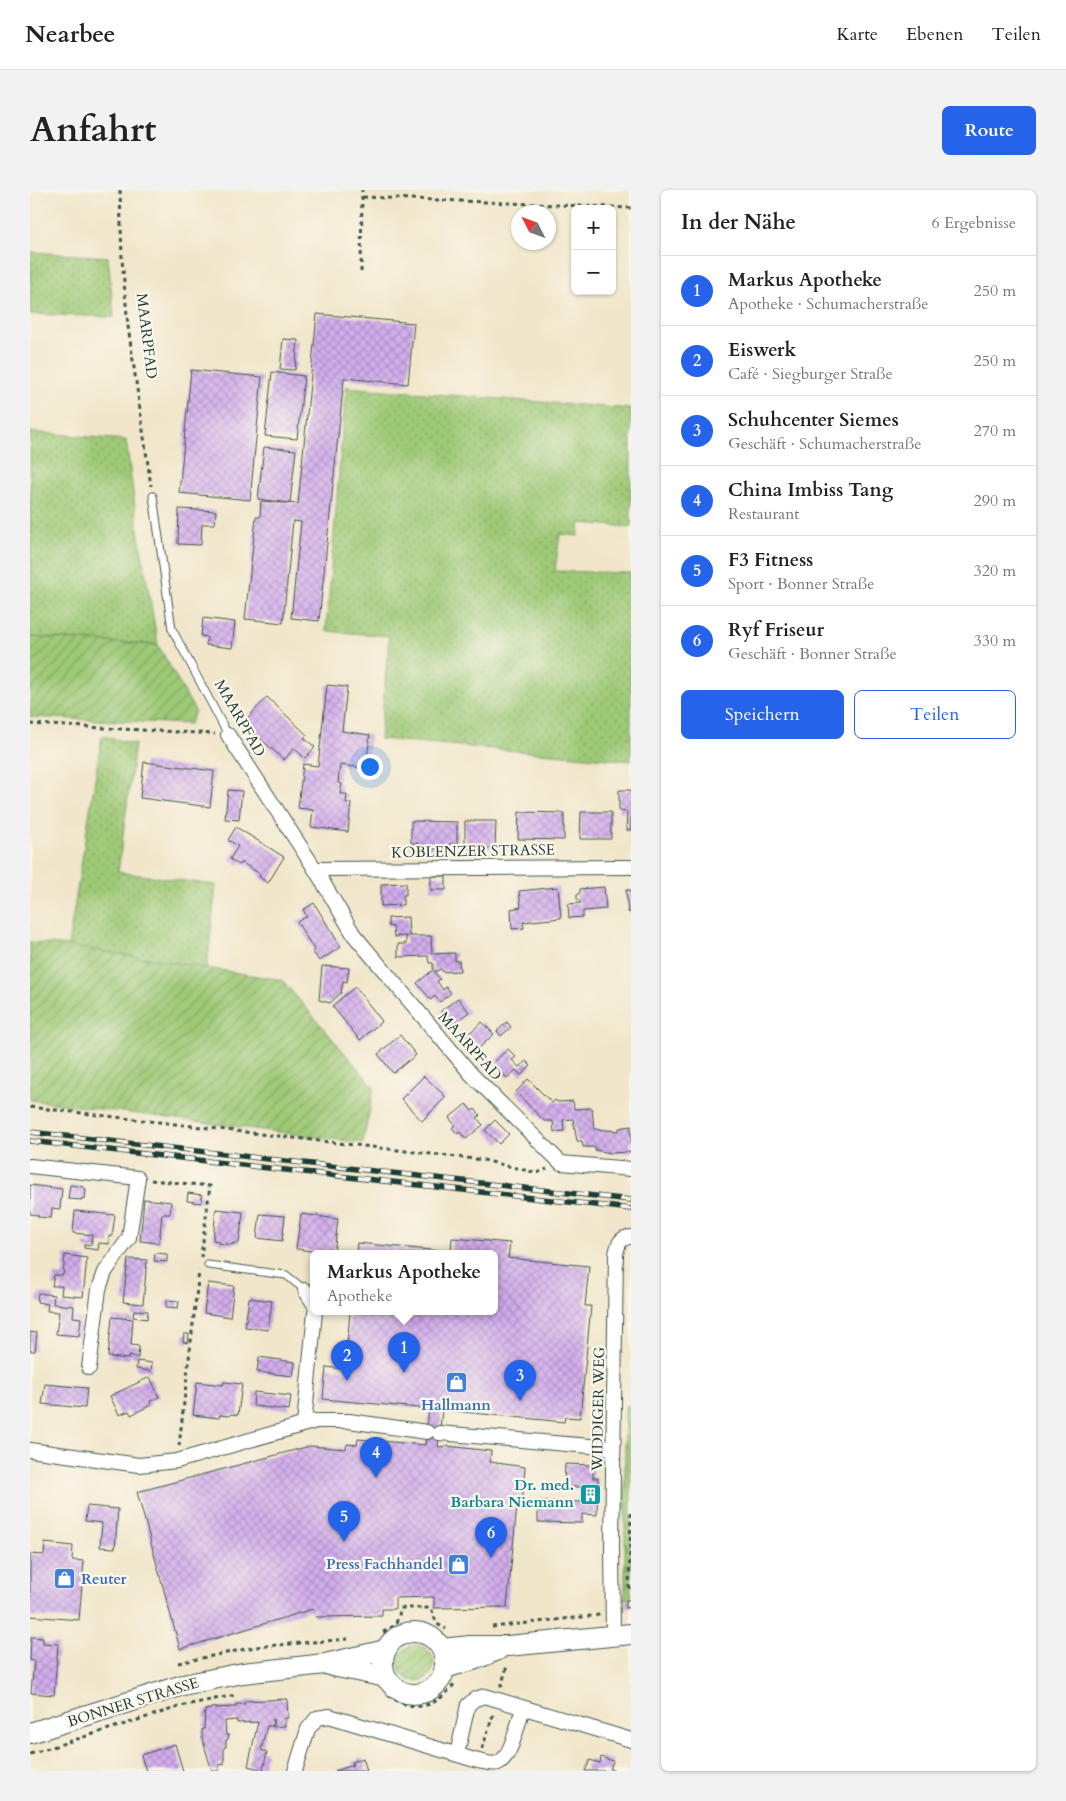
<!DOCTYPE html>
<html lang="de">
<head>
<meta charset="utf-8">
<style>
  :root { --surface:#fff; --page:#f2f2f2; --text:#222; --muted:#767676; --line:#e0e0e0; --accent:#2563eb }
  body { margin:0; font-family:Cardo,serif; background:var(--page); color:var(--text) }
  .controls { position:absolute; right:15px; top:15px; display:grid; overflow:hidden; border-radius:8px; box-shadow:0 1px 4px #0004 }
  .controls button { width:45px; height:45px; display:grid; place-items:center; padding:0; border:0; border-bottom:1px solid var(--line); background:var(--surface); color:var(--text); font:25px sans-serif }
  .compass { position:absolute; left:481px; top:15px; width:45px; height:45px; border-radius:50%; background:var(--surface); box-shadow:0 1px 4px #0004; rotate:312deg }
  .you { position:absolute; left:339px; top:576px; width:18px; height:18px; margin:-12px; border:4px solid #fff; border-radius:50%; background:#1a73e8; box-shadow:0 0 0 8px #1a73e833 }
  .badge { display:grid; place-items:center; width:32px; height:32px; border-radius:50%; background:var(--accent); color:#fff; font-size:16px; font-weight:700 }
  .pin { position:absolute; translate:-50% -41px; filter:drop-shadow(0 1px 2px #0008) }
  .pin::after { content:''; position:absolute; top:26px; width:18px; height:15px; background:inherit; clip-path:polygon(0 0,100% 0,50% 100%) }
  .popup { position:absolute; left:280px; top:1060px; width:188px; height:65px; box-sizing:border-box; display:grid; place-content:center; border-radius:8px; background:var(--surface); filter:drop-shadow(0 1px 4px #0005); font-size:16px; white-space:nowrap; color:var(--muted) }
  .popup b { font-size:19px; color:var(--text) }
  .popup::after { content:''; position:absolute; left:50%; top:100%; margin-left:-10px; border:10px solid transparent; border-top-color:var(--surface) }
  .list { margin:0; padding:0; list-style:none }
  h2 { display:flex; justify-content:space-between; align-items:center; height:65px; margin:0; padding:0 20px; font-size:21px }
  h2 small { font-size:16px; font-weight:400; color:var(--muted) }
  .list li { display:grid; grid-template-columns:32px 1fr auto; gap:15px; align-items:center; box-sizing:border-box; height:70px; padding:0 20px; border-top:1px solid var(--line) }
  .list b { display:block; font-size:19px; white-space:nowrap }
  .list p { margin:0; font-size:16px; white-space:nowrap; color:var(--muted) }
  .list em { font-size:16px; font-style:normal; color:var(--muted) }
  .actions { display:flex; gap:10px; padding:15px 20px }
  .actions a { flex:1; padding:11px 0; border:1px solid var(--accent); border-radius:8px; text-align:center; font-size:18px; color:var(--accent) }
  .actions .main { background:var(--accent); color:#fff }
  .map { position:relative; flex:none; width:601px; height:1581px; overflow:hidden; border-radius:8px }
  header { display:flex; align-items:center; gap:30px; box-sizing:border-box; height:70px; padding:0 25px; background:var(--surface); border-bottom:1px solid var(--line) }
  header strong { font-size:24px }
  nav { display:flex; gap:28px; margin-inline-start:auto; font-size:18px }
  .intro { display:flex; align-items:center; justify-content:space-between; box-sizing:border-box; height:120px; padding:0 30px }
  h1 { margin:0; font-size:35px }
  .button { padding:12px 22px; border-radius:8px; background:var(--accent); color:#fff; font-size:18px; font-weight:700 }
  main { display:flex; gap:30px; padding:0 30px }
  aside { flex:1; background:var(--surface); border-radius:8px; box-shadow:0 1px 4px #0004 }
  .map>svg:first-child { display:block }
  .grass { fill:url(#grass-dots); stroke:#5e8355 }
  .cemetery { fill:url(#cemetery-stones); stroke:#5e8355 }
  .garden { fill:url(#garden-furrows); stroke:#5e8355 }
  .building { fill:url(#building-cross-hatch) }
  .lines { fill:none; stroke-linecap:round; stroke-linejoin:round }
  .lane-casing { stroke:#3e564a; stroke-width:9 }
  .street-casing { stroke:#3e564a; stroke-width:16 }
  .secondary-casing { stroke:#3e564a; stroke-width:22 }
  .path { stroke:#3e564a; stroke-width:3; stroke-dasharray:4 4; stroke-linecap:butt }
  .lane { stroke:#fff; stroke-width:7 }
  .street { stroke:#fff; stroke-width:14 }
  .secondary { stroke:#fff; stroke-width:20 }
  .rail-casing { stroke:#1f3d34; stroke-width:5.5 }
  .rail { stroke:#fbf7ec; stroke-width:4; stroke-dasharray:11; stroke-linecap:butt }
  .labels { text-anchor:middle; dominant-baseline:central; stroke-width:4.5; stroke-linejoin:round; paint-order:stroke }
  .street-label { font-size:15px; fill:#1f3d34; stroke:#fbf7ec }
  .shop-label { font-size:15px; font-weight:bold; fill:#366cbe; stroke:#fbf7ec }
  .culture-label { font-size:15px; font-weight:bold; fill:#0d838f; stroke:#fbf7ec; text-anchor:end }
</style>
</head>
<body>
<header>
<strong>Nearbee</strong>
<nav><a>Karte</a><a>Ebenen</a><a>Teilen</a></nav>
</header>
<div class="intro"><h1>Anfahrt</h1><a class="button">Route</a></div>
<main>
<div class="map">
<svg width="601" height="1581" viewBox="0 0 601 1581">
  <defs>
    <pattern id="grass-dots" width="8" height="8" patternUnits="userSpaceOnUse" patternTransform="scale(1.25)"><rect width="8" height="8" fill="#9ec976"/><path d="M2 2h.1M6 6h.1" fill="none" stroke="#80a462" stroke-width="1.8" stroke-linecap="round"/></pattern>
    <pattern id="cemetery-stones" width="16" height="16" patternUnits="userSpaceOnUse" patternTransform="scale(1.25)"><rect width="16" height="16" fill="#9ec976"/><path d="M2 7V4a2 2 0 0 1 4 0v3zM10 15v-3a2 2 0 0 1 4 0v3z" fill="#80a462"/></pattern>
    <pattern id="garden-furrows" width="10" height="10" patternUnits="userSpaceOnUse" patternTransform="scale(1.25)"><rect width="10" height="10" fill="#9ec976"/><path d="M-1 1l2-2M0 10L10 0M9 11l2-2" fill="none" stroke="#80a462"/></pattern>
    <pattern id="building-cross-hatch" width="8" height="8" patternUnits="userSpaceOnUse" patternTransform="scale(1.25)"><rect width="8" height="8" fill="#d3aded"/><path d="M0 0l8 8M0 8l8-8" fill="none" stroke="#ab8ec1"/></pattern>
  </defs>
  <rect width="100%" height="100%" fill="#fbf7ec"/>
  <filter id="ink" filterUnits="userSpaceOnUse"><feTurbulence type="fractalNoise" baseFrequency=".02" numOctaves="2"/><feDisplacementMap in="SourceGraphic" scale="10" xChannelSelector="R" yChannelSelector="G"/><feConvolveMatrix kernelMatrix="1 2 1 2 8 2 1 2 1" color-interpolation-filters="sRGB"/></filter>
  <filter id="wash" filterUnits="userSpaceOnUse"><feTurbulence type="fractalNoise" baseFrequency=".0096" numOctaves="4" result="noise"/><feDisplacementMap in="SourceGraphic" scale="20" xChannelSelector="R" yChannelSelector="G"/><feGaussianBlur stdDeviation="1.12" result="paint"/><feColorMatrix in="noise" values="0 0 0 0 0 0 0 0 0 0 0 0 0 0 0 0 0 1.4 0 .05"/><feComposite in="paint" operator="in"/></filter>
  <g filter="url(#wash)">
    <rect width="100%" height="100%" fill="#f1e6ca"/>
    <!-- grass -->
    <g class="grass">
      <polygon points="0,62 78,67 84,127 0,124"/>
      <polygon points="316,197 601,219 601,337 550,333 548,346 530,344 525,381 601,383 601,571 350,549 359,446 296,441"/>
      <polygon points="0,242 96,250 109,346 128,455 0,447"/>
      <polygon points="72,546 105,554 88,682 186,695 177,778 38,756"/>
    </g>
    <!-- cemetery -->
    <polygon class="cemetery" points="595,1216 601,1216 601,1408 595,1409"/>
    <!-- garden -->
    <g class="garden">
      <polygon points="0,447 128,455 165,521 160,534 0,527"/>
      <polygon points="0,752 38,756 252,790 344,897 333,953 0,910"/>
      <circle cx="386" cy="1473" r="18"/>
    </g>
    <g id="blocks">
      <!-- building -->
      <g class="building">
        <polygon points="287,124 384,133 378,194 314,188 289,431 261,428 271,333 271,332 263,331 253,433 215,429 226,327 230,327 231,311 268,314"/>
        <polygon points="253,149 268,150 265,180 250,179"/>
        <polygon points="161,180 232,187 220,310 149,303"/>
        <polygon points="242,182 274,186 267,249 235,246"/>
        <polygon points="234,257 266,260 260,313 228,309"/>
        <polygon points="149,319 186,321 185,334 172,334 171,355 148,354"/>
        <polygon points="173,428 205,432 202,458 176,455 177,447 171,446"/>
        <polygon points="297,495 317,497 312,541 340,545 336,578 310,575 308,593 312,594 310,604 317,604 316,613 321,613 318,642 281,637 283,620 268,618 273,574 288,576"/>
        <polygon points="237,507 277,545 274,548 285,557 275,568 264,558 254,570 213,533"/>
        <polygon points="114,572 184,581 180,617 110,608"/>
        <polygon points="198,600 212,601 209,630 195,629"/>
        <polygon points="589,600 601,600 601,640 596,640 597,622 589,621"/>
        <polygon points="489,622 534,623 534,650 488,649"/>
        <polygon points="551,622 581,622 581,649 550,649"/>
        <polygon points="381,631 427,632 427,654 419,654 419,659 388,658 388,653 381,653"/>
        <polygon points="435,631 466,631 465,658 435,658"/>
        <polygon points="206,637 254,667 238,693 229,687 230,684 211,672 209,675 200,669 208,656 198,650"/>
        <rect x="401" y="686" width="15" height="14"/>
        <polygon points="376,693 376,705 373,705 373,715 351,716 351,694"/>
        <polygon points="528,697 531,728 493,732 494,738 482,739 481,719 491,717 489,701"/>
        <polygon points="574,697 576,719 553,721 553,727 539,728 538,714 551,713 547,709 547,705 550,703 550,699"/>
        <polygon points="596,700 601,700 601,722 598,722"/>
        <polygon points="284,713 311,757 289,771 283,762 285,761 267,732 277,726 273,720"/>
        <polygon points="378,727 379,746 401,746 402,764 425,763 425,771 429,771 430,781 413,782 411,779 404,782 410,789 407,791 413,800 416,797 421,803 410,812 405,806 401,810 387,793 403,780 403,773 399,773 398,766 368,767 368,754 376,754 376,746 364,747 363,737 358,736 358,728"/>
        <polygon points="292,776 319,778 317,792 313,791 311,803 300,813 289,810"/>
        <polygon points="325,797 352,831 330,850 302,816"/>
        <polygon points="428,808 439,822 422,835 411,821"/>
        <polygon points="452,832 464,844 448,859 436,846"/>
        <polygon points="477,832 481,837 471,846 467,841"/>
        <polygon points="370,845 386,865 363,883 348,864"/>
        <polygon points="478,859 486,867 482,870 489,877 496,871 501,876 491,885 486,880 477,888 463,873"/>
        <polygon points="394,886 416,907 392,931 371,909"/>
        <polygon points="498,889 522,913 525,910 528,912 543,911 544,919 562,918 564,939 589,941 589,938 601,936 601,962 581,963 565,960 565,957 553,957 552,951 547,951 543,929 533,930 534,941 524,942 523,931 514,931 486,902"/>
        <polygon points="436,914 442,921 445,919 450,925 447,928 453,935 436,949 430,942 428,944 422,938 425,935 419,928"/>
        <polygon points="465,930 479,944 469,954 455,940"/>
        <polygon points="0,995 32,999 30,1019 22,1018 21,1028 8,1027 8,1025 0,1024"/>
        <polygon points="40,995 54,997 53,998 56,999 55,1009 52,1008 52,1010 38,1009"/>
        <polygon points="158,1003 172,1005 171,1013 157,1011"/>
        <polygon points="114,1009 141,1012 140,1024 132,1024 129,1053 110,1051"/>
        <polygon points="186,1019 213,1022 209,1053 203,1053 203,1055 188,1053 189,1051 183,1050"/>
        <polygon points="45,1021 85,1025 82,1047 79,1046 79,1054 69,1053 68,1060 54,1058 54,1054 61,1055 62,1045 43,1043"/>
        <polygon points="230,1024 255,1026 252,1051 227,1048"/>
        <polygon points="271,1024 308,1029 304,1064 266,1059"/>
        <polygon points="422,1048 480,1053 478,1068 559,1076 555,1116 561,1116 550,1228 535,1227 534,1232 412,1220 408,1257 417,1256 461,1261 460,1272 495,1277 492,1316 487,1316 477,1417 404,1418 404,1407 365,1408 365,1419 352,1419 352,1426 286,1427 283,1419 150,1459 107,1302 280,1256 316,1259 317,1254 327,1255 328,1249 395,1255 399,1219 293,1209 296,1177 315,1179 320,1122 464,1122 464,1064 326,1064 327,1053 421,1062"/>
        <polygon points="125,1063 137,1064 137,1072 124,1071"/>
        <polygon points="35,1065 57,1068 53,1107 31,1105 32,1096 22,1096 24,1085 33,1085"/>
        <polygon points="98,1069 117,1070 113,1114 93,1112"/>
        <polygon points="178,1093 204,1096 200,1127 174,1123"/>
        <polygon points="8,1103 24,1105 23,1114 44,1116 43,1127 51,1128 49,1146 26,1144 29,1122 17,1121 18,1114 7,1112"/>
        <polygon points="219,1108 242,1111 238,1140 215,1137"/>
        <polygon points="137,1110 149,1111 148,1118 136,1117"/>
        <polygon points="104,1120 118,1121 117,1129 103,1127"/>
        <polygon points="82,1127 103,1129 101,1155 109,1156 108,1168 100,1165 99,1169 78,1167"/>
        <polygon points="0,1142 7,1143 5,1161 0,1161"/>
        <polygon points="154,1144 159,1144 158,1153 153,1152"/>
        <polygon points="229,1167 265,1172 263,1186 227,1182"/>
        <polygon points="107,1171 122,1173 121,1181 106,1179"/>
        <polygon points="120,1187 129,1207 120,1211 121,1215 101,1225 99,1221 89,1225 80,1206"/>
        <polygon points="167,1192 193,1195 194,1192 212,1194 208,1225 201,1224 199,1226 190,1225 189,1228 163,1225"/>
        <polygon points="15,1194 57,1198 55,1218 12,1214"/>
        <polygon points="224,1202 261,1206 259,1220 223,1216"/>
        <polygon points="535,1274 563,1275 563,1288 568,1288 567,1325 552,1324 552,1333 508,1332 508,1311 552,1312 552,1297 534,1297"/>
        <polygon points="57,1316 88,1319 85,1358 70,1357 72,1333 55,1331"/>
        <polygon points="15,1353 43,1356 42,1370 54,1371 49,1430 0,1426 0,1364 14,1365"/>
        <rect x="596" y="1410" width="5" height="8"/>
        <polygon points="1,1447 13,1448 13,1453 28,1454 24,1505 1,1503 4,1471 0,1470"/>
        <polygon points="257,1509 258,1528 255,1528 255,1536 243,1537 243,1529 243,1536 237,1536 231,1560 237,1562 233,1580 218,1576 228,1532 207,1533 207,1530 195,1531 196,1545 199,1545 198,1549 196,1550 196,1557 194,1557 194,1574 189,1575 189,1581 182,1581 172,1548 172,1539 174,1539 175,1520 181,1519 181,1518 206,1517 206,1514 215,1514 215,1511"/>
        <polygon points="145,1554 153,1581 116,1581 111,1565"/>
        <polygon points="571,1567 583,1571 580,1579 584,1581 555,1581 560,1570 570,1573"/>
        <polygon points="333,1568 337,1581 305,1581 323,1575 322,1572"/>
      </g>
    </g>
  </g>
  <g filter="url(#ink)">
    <use href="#blocks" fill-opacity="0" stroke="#3e564a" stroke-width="1"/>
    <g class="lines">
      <defs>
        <g id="lane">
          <polyline points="123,306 142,439 198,545"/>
          <polyline points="178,1075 256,1085 275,1100"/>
        </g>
        <g id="street">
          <polyline points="198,545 285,679 324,745 442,885 531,973 601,979"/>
          <polyline points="285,679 601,677"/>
          <polyline points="0,976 108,988 99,1048 75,1082 69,1099 59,1178"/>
          <polyline points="275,1100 284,1114"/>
          <polyline points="274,1234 285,1122"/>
          <polyline points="409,1243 583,1258"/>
          <polyline points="0,1260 109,1275 147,1271 286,1231 319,1231 397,1242"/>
          <path d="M583 1446 582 1357 586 1064C588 1054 590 1047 601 1047"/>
          <polyline points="427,1564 438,1515 445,1509 455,1506 601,1550"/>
          <path d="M265 1581 278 1539 287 1528 299 1526 448 1571C455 1572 462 1575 468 1573 482 1567 488 1532 493 1518"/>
        </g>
        <g id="secondary">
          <circle cx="384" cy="1473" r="31"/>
          <polyline points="412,1459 440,1456 478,1456 601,1444"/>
          <polyline points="302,1476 356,1487"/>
          <polyline points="415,1478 443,1470 468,1460"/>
          <polyline points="0,1543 153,1495 213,1483 295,1474 356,1460"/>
        </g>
      </defs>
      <!-- lane casing -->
      <use href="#lane" class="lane-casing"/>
      <!-- street casing -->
      <use href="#street" class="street-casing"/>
      <!-- secondary casing -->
      <use href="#secondary" class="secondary-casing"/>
      <!-- path -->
      <g class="path">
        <polyline points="90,0 92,69 98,136 121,296"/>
        <polyline points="333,7 601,18"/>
        <polyline points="331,82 332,0"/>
        <polyline points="0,534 185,544"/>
        <polyline points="0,917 453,970 507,983 517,979"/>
        <polyline points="121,990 180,996 171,1067"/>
        <polyline points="149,1256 169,1081"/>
        <polyline points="601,1323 599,1397 601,1399"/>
        <polyline points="462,1437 570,1425"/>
        <path d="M353 1442C365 1437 369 1431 370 1418H401L407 1434 416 1439"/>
        <polyline points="148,1473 225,1457 318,1449"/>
        <polyline points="471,1497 477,1476"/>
        <path d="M358 1505C384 1524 406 1518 425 1493"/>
        <polyline points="452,1559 464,1522"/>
        <polyline points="0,1564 155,1515 206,1505"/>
      </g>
      <!-- lane -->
      <use href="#lane" class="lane"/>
      <!-- street -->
      <use href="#street" class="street"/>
      <!-- secondary -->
      <use href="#secondary" class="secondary"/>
      <defs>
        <g id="rail">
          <polyline points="0,942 601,1010"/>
          <polyline points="0,951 601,1019"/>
        </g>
      </defs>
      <!-- rail casing -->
      <use href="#rail" class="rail-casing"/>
      <!-- rail -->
      <use href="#rail" class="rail"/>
    </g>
  </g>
  <!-- icons -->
  <defs>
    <symbol id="shop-square" viewBox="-11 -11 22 22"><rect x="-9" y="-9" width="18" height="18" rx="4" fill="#3f7fe0" stroke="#fbf7ec"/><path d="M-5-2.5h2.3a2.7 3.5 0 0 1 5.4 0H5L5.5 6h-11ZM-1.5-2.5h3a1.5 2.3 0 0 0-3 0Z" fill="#fff"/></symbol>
    <symbol id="building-square" viewBox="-11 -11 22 22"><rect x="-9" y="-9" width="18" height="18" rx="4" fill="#0f9aa8" stroke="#fbf7ec"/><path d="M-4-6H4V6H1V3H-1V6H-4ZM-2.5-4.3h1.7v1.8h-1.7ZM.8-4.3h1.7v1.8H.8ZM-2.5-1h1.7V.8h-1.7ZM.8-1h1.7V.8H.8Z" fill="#fff"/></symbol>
  </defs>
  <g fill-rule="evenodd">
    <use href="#shop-square" x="414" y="1180" width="25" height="25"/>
    <use href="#building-square" x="548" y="1292" width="25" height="25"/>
    <use href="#shop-square" x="416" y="1362" width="25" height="25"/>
    <use href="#shop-square" x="22" y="1376" width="25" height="25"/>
  </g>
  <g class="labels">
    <!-- street labels -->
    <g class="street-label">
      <text transform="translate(117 146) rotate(83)">MAARPFAD</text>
      <text transform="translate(210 528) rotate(60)">MAARPFAD</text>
      <text transform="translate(443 661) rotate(-1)">KOBLENZER STRASSE</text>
      <text transform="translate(440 856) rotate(48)">MAARPFAD</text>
      <text transform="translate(568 1219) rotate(-89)">WIDDIGER WEG</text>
      <text transform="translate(103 1512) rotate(-17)">BONNER STRASSE</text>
    </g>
    <!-- shop labels -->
    <g class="shop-label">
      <text x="426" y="1215">Hallmann</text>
      <text x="413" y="1374" text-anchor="end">Press Fachhandel</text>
      <text x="51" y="1389" text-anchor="start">Reuter</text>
    </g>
    <!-- culture labels -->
    <g class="culture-label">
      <text x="544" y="1295">Dr. med.<tspan x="544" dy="17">Barbara Niemann</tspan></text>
    </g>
  </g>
</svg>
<div class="controls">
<button>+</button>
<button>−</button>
</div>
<svg class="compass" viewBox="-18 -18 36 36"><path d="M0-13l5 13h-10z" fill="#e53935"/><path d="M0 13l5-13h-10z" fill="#767676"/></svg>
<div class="you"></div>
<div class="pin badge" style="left:374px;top:1183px">1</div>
<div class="popup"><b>Markus Apotheke</b>Apotheke</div>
<div class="pin badge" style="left:317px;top:1191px">2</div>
<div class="pin badge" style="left:490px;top:1211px">3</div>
<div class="pin badge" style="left:346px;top:1288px">4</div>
<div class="pin badge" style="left:314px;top:1352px">5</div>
<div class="pin badge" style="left:461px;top:1368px">6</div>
</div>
<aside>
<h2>In der Nähe<small>6 Ergebnisse</small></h2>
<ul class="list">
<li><span class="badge">1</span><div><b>Markus Apotheke</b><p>Apotheke · Schumacherstraße</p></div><em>250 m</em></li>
<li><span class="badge">2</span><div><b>Eiswerk</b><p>Café · Siegburger Straße</p></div><em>250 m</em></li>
<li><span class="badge">3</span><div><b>Schuhcenter Siemes</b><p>Geschäft · Schumacherstraße</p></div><em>270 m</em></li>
<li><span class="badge">4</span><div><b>China Imbiss Tang</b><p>Restaurant</p></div><em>290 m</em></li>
<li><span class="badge">5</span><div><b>F3 Fitness</b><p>Sport · Bonner Straße</p></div><em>320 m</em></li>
<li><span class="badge">6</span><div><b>Ryf Friseur</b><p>Geschäft · Bonner Straße</p></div><em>330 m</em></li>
</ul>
<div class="actions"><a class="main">Speichern</a><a>Teilen</a></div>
</aside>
</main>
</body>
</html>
